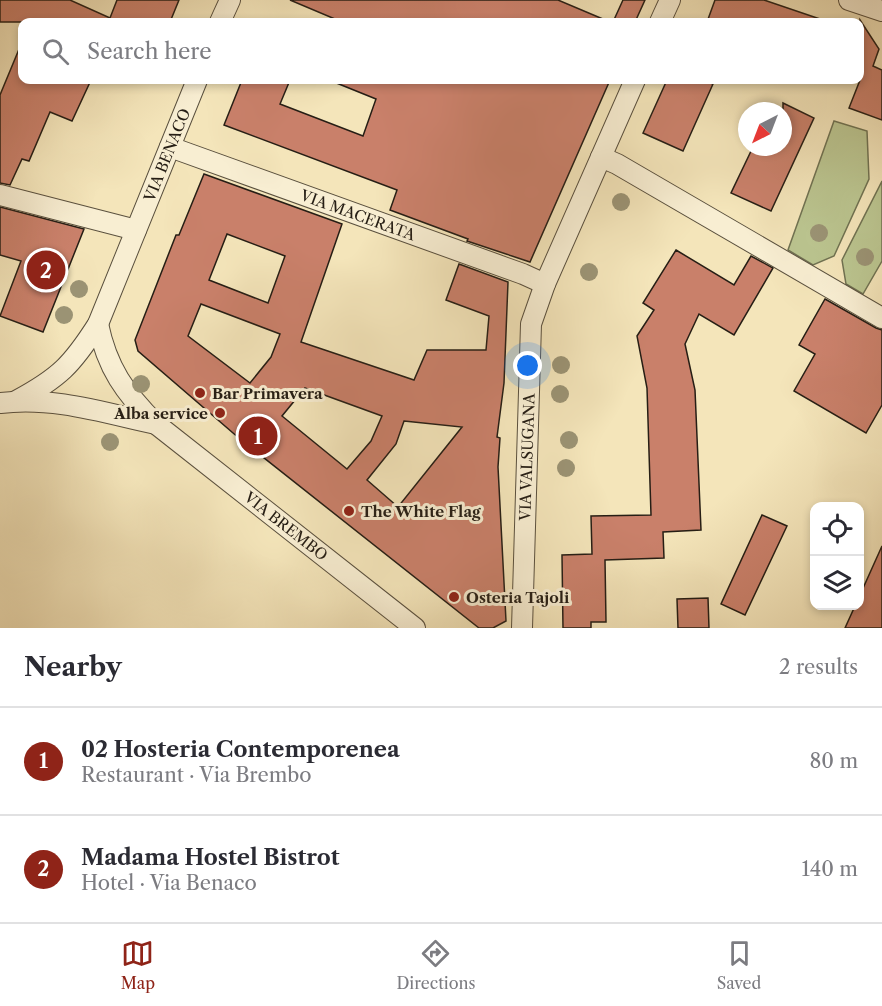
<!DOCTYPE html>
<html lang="en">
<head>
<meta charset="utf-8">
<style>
  :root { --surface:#fff; --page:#f7f7f7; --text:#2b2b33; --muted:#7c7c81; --line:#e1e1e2; --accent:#8f2418 }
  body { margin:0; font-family:"Libre Caslon Text",serif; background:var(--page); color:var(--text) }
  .controls { position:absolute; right:18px; bottom:18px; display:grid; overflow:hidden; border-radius:12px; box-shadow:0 3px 9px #0003 }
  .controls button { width:54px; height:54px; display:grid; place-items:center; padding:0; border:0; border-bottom:2px solid var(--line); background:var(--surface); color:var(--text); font:30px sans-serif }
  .compass { position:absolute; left:738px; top:102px; width:54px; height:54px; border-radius:50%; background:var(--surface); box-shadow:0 3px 9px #0003; rotate:222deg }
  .you { position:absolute; left:528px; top:366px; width:21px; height:21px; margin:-15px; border:4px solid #fff; border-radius:50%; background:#1a73e8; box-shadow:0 0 0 9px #1a73e833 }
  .badge { display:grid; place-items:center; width:39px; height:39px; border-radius:50%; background:var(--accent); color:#fff; font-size:20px; font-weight:700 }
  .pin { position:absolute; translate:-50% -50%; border:3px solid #fff; box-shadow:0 2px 6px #0006 }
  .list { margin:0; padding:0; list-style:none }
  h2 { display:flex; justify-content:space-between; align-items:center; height:78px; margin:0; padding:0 24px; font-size:26px }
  h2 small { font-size:20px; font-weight:400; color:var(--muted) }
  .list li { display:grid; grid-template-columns:39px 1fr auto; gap:18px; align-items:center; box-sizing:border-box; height:108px; padding:0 24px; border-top:2px solid var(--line) }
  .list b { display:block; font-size:22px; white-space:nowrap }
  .list p { margin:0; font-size:20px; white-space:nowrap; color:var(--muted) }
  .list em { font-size:20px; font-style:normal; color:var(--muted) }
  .icon { flex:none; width:33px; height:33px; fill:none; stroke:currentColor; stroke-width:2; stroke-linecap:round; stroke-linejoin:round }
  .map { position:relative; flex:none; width:882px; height:628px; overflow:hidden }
  .search { position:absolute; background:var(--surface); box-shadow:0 3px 9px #0003; left:18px; right:18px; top:18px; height:66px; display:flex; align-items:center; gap:15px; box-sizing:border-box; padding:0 21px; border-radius:12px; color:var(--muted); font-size:22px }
  .sheet { height:294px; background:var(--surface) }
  nav { display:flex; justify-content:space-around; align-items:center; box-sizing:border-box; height:84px; border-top:2px solid var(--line); background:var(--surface); font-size:16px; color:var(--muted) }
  nav a { display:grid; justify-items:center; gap:3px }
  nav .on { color:var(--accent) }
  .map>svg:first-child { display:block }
  .green { fill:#bbc590; stroke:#707252; stroke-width:1.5 }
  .building { fill:#c9806a; stroke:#261e15; stroke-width:1.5; fill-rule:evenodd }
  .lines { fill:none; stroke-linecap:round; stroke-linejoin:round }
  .minor-casing { stroke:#5a503e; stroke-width:22 }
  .minor { stroke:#f8eed2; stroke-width:20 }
  .tree { fill:#9b9374 }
  .poi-dot { fill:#8f2418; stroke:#f8eed2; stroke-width:2 }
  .labels { text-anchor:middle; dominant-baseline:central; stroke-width:6; stroke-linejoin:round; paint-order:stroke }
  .street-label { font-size:15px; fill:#261e15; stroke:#f8eed2 }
  .poi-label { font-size:15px; font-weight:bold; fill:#261e15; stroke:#f8eed2; text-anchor:start }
</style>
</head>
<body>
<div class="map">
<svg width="882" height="628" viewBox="0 0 882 628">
  <rect width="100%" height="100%" fill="#f4e5ba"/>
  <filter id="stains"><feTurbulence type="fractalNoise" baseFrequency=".00333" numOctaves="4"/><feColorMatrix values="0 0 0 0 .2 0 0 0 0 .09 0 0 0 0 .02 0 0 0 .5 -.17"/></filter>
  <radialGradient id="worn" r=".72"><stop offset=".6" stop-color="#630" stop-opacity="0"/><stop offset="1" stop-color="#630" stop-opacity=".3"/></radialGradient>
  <!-- green -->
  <g class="green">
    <polygon points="834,121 867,131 869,179 834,256 813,265 788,250"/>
    <polygon points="882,181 882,261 863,294 846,284 842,260"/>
  </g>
  <!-- building -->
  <g class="building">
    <polygon points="0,0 70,0 110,18 117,0 179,0 170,22 0,22"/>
    <polygon points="290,0 558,0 610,22 342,22"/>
    <polygon points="623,0 645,0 635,22 613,22"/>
    <polygon points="715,0 764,0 820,19 819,22 707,22"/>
    <polygon points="860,20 879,49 873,66 882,70 882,120 849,108 860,80"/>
    <polygon points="22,42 22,80 91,80 72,121 50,112 29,161 22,159 10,185 0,183 0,95"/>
    <polygon points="242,80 290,80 280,104 363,136 376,99 329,80 610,80 530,262 467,241 468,239 390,210 397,190 224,125"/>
    <polygon points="667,80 702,80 713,84 683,151 643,133"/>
    <polygon points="783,103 814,118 771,211 731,193 753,147 783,147"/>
    <path d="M204 174 342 224 301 342 414 380 427 350H486L489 316 446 300 459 264 508 282 504 383 497 437 500 438 498 467 506 621 493 628H479L240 439 138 351 135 340 176 235H179ZM227 234 285 256 268 303 209 280ZM201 304 280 334 271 357 250 383 188 336ZM305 388 382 416 371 441 347 469 282 416ZM404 421 462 427 398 507 367 480 396 444Z"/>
    <polygon points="0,207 84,229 43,332 0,316 21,261 0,255"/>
    <polygon points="676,250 734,285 751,256 773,268 734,335 699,314 685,344 695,390 701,530 663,532 664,558 605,560 606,622 591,622 591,628 563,628 562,555 592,554 591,516 651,515 647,388 637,336 654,310 643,303"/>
    <polygon points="825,299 876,328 882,330 882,405 866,433 794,391 815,354 799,345"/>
    <polygon points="762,515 787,526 745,615 721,604"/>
    <polygon points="882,546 882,628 845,628 855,606 860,606 860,595"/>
    <polygon points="708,598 709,628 678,628 677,599"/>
  </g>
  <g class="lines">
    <defs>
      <g id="minor">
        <polyline points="849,0 882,11"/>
        <polyline points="220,22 230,0"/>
        <polyline points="660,22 670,0"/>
        <polyline points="170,147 523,274 545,284"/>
        <polyline points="601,157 617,164 882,318"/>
        <polyline points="0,195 136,230"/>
        <path d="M98 324C107 368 125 393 156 424L415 628"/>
        <path d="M16 401C59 378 72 365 98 324L197 80"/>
        <path d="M0 403C53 396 105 413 156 424"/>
        <polyline points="522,628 531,324 545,284 635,80"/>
      </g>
    </defs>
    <!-- minor casing -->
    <use href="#minor" class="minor-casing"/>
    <!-- minor -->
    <use href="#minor" class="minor"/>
  </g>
  <!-- trees -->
  <g class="tree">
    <circle cx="621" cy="202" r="9"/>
    <circle cx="819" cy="233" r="9"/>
    <circle cx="865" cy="257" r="9"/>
    <circle cx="589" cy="272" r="9"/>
    <circle cx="79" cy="289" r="9"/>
    <circle cx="64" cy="315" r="9"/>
    <circle cx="561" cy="365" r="9"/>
    <circle cx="141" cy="384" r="9"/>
    <circle cx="560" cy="394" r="9"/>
    <circle cx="569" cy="440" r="9"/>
    <circle cx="110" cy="442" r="9"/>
    <circle cx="566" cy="468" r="9"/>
  </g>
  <!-- markers -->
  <g class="poi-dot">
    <circle cx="200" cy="393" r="6"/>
    <circle cx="220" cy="413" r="6"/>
    <circle cx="349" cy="511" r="6"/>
    <circle cx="454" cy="597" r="6"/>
  </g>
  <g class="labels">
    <!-- street labels -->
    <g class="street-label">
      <text transform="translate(167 155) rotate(-68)">VIA BENACO</text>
      <text transform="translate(358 215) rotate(20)">VIA MACERATA</text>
      <text transform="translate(527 457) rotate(-88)">VIA VALSUGANA</text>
      <text transform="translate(286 526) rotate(38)">VIA BREMBO</text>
    </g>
    <!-- poi labels -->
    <g class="poi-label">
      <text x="212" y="393">Bar Primavera</text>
      <text x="208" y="413" text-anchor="end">Alba service</text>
      <text x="361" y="511">The White Flag</text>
      <text x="466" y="597">Osteria Tajoli</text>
    </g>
  </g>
  <rect width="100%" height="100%" filter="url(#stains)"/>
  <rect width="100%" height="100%" fill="url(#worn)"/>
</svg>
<div class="controls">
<button><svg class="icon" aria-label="locate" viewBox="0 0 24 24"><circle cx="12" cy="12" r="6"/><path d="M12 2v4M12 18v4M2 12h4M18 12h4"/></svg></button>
<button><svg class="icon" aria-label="layers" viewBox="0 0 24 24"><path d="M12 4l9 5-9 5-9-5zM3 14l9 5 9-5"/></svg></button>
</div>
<svg class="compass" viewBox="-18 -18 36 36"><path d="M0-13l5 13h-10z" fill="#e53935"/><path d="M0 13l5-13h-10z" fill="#7c7c81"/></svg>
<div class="you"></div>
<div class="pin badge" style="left:258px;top:436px">1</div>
<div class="pin badge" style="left:46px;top:270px">2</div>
<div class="search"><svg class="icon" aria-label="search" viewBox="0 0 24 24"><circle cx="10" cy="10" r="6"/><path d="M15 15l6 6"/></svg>Search here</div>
</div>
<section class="sheet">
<h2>Nearby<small>2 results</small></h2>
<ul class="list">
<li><span class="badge">1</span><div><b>02 Hosteria Contemporenea</b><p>Restaurant · Via Brembo</p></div><em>80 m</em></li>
<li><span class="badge">2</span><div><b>Madama Hostel Bistrot</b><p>Hotel · Via Benaco</p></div><em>140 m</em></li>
</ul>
</section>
<nav>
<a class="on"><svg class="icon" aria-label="map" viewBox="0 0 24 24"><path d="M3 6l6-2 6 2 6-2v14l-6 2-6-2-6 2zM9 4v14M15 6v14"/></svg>Map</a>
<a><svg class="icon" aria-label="directions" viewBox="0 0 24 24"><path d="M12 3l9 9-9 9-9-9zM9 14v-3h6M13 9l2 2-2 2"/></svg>Directions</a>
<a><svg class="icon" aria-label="saved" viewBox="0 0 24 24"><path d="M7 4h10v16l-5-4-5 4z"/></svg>Saved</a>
</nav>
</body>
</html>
